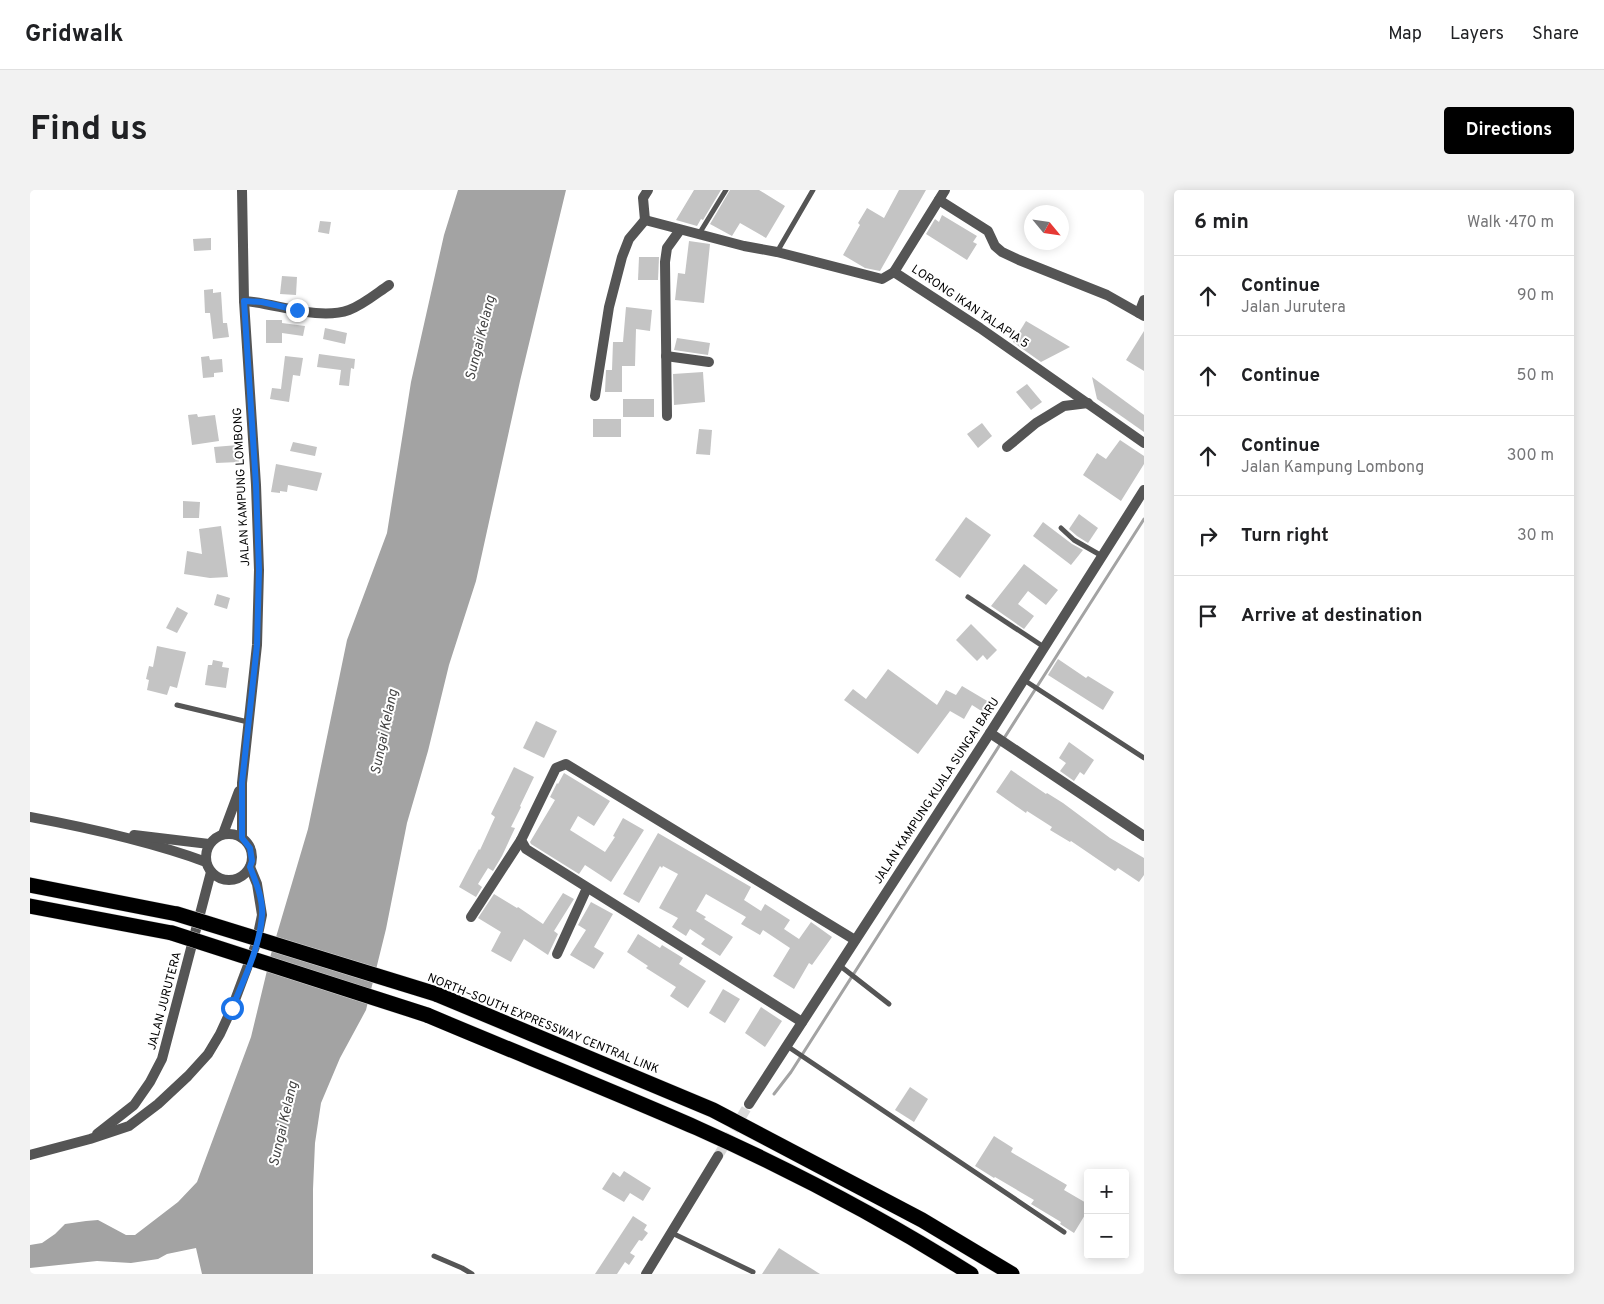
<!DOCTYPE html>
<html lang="en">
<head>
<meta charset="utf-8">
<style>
  :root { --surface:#fff; --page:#f2f2f2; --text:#202124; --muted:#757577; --line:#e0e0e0; --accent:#000 }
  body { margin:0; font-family:Overpass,sans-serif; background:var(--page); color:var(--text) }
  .controls { position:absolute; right:15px; bottom:15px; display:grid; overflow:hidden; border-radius:5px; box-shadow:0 2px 12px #0003 }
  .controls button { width:45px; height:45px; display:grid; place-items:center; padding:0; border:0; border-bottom:1px solid var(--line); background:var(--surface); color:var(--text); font:25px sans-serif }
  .compass { position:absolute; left:994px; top:15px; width:45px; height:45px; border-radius:50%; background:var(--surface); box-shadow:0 2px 12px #0003; rotate:119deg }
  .stop { position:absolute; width:15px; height:15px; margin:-11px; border:4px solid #1a73e8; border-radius:50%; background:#fff }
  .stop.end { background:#1a73e8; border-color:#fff; box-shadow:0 1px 5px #0008 }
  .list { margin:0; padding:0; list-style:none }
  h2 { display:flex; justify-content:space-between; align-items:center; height:65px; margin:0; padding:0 20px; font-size:21px }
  h2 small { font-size:16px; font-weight:400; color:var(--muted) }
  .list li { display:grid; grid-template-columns:32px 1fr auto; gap:15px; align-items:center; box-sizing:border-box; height:80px; padding:0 20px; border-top:1px solid var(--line) }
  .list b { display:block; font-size:19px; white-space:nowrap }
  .list p { margin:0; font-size:16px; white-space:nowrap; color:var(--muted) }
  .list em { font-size:16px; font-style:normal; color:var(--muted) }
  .icon { flex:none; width:28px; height:28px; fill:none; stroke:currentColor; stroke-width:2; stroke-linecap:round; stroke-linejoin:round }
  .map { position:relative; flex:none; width:1114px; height:1084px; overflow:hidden; border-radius:5px }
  header { display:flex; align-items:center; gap:30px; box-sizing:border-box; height:70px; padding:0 25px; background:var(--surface); border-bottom:1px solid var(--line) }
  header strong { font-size:24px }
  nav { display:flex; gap:28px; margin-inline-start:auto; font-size:18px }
  .intro { display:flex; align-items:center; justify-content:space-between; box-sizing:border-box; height:120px; padding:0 30px }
  h1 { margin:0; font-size:35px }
  .button { padding:12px 22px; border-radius:5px; background:var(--accent); color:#fff; font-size:18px; font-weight:700 }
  main { display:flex; gap:30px; padding:0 30px }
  aside { flex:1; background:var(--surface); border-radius:5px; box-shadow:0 2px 12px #0003 }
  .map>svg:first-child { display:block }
  .water { fill:#a3a3a3 }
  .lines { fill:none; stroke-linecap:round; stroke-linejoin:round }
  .stream { stroke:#a3a3a3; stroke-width:3 }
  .building { fill:#c4c4c4 }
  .tertiary-tunnel { stroke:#d9d9d9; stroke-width:10; stroke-dasharray:10 5; stroke-linecap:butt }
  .motorway-casing { stroke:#dbdbdb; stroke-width:16 }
  .service { stroke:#555; stroke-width:5 }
  .minor { stroke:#555; stroke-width:10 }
  .tertiary { stroke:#555; stroke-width:10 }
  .motorway { stroke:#000; stroke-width:15 }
  .motorway-bridge-casing { stroke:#dbdbdb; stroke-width:16; stroke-linecap:butt }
  .motorway-bridge { stroke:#000; stroke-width:15 }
  .route { stroke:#1a73e8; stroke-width:6 }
  .labels { text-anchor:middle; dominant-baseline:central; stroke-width:4; stroke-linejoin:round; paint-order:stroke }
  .street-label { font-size:12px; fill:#000; stroke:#fff }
  .water-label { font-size:14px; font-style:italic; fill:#444; stroke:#fff }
</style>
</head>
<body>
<header>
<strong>Gridwalk</strong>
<nav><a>Map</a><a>Layers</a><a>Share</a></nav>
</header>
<div class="intro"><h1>Find us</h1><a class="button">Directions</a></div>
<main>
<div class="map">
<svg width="1114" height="1084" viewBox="0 0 1114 1084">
  <rect width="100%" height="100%" fill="#fff"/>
  <!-- water -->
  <polygon class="water" points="428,0 536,0 490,191 446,391 419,475 398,561 377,633 356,739 336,820 310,868 291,913 285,953 283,999 283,1084 172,1084 166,1058 137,1064 128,1069 101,1073 67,1071 0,1078 0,1055 12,1053 25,1044 35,1034 56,1031 68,1030 96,1045 105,1045 148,1012 167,992 221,847 241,764 278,639 317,450 357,343 381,192 414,45"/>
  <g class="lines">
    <!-- stream -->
    <polyline class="stream" points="744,904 761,882 1114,329"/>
  </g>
  <!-- building -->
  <g class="building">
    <polygon points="664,0 691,0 673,30 671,29 667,36 646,30"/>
    <polygon points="700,0 729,0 755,16 736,48 710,33 702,46 680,34"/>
    <polygon points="869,0 896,0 850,81 835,78 813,65 830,35 828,33 837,18 854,28"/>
    <polygon points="912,25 947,46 943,52 947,54 937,70 896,44 905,29 909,32"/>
    <polygon points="290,31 301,32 299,44 288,42"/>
    <polygon points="181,48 181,60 164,61 163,49"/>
    <polygon points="659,51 680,54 674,113 645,110 648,83 655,84"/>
    <polygon points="609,67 629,67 628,90 608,90"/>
    <polygon points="252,86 267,87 266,105 250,104"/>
    <polygon points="183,99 183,103 191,102 193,133 197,133 199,147 183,149 180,123 175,123 174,100"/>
    <polygon points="596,117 622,120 620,141 606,139 605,176 592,176 592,202 575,202 576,180 582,180 583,152 593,152"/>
    <polygon points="236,130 252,130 252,133 275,136 273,146 252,143 252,153 236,153"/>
    <polygon points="996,131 1040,157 1011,172 983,152"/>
    <polygon points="295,138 317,143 315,154 293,149"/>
    <polygon points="1114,141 1114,181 1096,170"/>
    <polygon points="647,148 680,153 678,165 644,160"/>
    <polygon points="289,164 325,169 324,179 321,178 319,196 309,195 311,180 287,177"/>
    <polygon points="179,166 180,170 192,169 193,182 184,183 184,187 173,188 171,167"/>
    <polygon points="255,166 273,168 270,186 263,185 259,212 240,209 242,198 251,199"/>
    <polygon points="673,182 675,212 644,215 643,184"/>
    <polygon points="1062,187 1114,225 1114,242 1067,209"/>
    <polygon points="997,194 1012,212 1001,220 986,202"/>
    <rect x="593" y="209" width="31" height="18"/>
    <polygon points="167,224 168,227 185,225 189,251 162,255 158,225"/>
    <rect x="563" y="229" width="28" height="18"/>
    <polygon points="952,233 962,246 948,258 937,244"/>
    <polygon points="669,239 682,240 680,265 666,264"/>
    <polygon points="1090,250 1114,266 1114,274 1091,311 1053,285 1067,263 1076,269"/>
    <polygon points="263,252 287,257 285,266 260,261"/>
    <polygon points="208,255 209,272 186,273 184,257"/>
    <polygon points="246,274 292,283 287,301 258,295 257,302 250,301 250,303 241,302"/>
    <polygon points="153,311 170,312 169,328 153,328"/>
    <polygon points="1049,324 1068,338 1058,353 1047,346 1039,339"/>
    <polygon points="936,327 961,345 930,388 905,370"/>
    <polygon points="1013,332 1042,354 1053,360 1041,375 1003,346"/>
    <polygon points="191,336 198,387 180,388 154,384 157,361 172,364 169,339"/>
    <polygon points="994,374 1028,400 1016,415 998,401 988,414 1004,426 994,439 961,416"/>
    <polygon points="187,404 200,408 197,419 184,415"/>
    <polygon points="147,417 158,423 147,443 136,438"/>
    <polygon points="941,434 967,460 957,470 953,465 947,471 926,450"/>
    <polygon points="127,456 156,462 147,498 140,496 137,505 117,500 119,490 116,489 119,476 123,477"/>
    <polygon points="1028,469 1056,488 1058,486 1084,502 1073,520 1018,485"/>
    <polygon points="183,470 193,472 192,477 199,478 196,498 175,495 178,475 182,475"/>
    <polygon points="858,479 907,515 916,500 926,505 932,496 959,512 953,522 942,515 934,529 920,521 888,564 814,510 823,499 836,509"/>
    <polygon points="506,531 527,541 514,568 493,558"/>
    <polygon points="1039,552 1064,570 1054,585 1050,582 1044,591 1030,581 1036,573 1029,568"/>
    <polygon points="484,577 504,587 490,616 491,617 481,637 485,638 472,666 463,681 458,678 448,694 452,697 446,707 429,697 449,659 450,660 465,627 461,624"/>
    <polygon points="981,580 1016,604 1017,603 1033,613 1080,648 1114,668 1114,685 1109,692 1088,678 1085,681 1041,651 1040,652 1020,640 1022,637 997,621 996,623 966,602"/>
    <polygon points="534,583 580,611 564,636 548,626 540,640 575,662 585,647 583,646 593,628 614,640 581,692 555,675 549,684 501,654 500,652 525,610 520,607 527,593 528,594"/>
    <polygon points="628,643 721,697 714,710 731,721 735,714 760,730 754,739 769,749 781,732 802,747 782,775 779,773 764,799 743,786 760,758 733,740 730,745 711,734 716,727 676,704 666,721 676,727 674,729 703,747 690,766 671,754 675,749 660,739 656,746 642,737 648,728 629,718 648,684 633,676 632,678 630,676 609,713 593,704"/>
    <polygon points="533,703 544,709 524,741 528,744 518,765 494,749 481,772 461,761 471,742 448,728 464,704 487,718 488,717 513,734"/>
    <polygon points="561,712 583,724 564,757 574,763 564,779 540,765 556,740 548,735"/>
    <polygon points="608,744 630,758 632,755 653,768 649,774 676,791 658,818 640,806 646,797 616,778 618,776 597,762"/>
    <polygon points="693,799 710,809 695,833 679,823"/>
    <polygon points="731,817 752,831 735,857 715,843"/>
    <polygon points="880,897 898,909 884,932 865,920"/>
    <polygon points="964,946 983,958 981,962 1037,995 1034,1000 1058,1014 1058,1020 1044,1043 1030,1034 1031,1032 1001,1014 1004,1010 965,987 964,988 945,976"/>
    <polygon points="594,981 621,998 613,1011 600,1003 594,1012 572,999 583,982 590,987"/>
    <polygon points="603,1026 617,1035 614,1040 618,1043 612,1051 609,1050 600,1063 605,1066 599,1075 595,1072 587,1084 565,1084"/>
    <polygon points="749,1058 790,1084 732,1084"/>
  </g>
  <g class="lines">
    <!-- tertiary-tunnel -->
    <polyline class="tertiary-tunnel" points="688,966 719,914"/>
    <defs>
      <g id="motorway">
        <polyline points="0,695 147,724"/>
        <polyline points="0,716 142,743"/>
        <polyline points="406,804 683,920 892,1030 982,1084"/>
        <path d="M397 825C487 863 578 899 667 938 761 980 854 1029 941 1084"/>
      </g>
    </defs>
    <!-- motorway casing -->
    <use href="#motorway" class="motorway-casing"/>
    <!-- service -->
    <g class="service">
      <polyline points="669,44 696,0"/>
      <polyline points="747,62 783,0"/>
      <polyline points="1031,338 1044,350 1072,366"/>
      <polyline points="938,407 1014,457"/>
      <polyline points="994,490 1114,568"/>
      <polyline points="147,515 218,532"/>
      <polyline points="809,775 859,814"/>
      <polyline points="757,856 1034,1042"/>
      <polyline points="642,1043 723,1082"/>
      <polyline points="404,1066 432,1078 442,1084"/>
    </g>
    <!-- minor -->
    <g class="minor">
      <polyline points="909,10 958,41 965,56 972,62 989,70 1077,105 1114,126"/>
      <polyline points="615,30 714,56 747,62 852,89 864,82 915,0"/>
      <polyline points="615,30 613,8 618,0"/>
      <polyline points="864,82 950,138 1114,253"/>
      <path d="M214 111C246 113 288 131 319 120 333 115 347 103 359 95"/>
      <polyline points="1109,123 1114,110"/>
      <polyline points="636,166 679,172"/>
      <polyline points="565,206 579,117 592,67 599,49 615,30"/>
      <polyline points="637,226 635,72 637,58 650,40"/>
      <polyline points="977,257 1006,233 1034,216 1058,213"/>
      <polyline points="960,543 1114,646"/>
      <polyline points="441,727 491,650"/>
      <polyline points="527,764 557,698"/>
      <polyline points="772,832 496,659 491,650 526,578 536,574 825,750"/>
    </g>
    <!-- tertiary -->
    <g class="tertiary">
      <path d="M0 627C59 638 119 651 176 672"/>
      <circle cx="199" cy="667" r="23"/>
      <polyline points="193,644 209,601"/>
      <polyline points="104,645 179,654"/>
      <polyline points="212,648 212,593 227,455 229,380 226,295 214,111 212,0"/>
      <polyline points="719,914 960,543 1114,300"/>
      <polyline points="67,944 104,915 120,892 132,869 181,682"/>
      <polyline points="0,965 60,949 99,936 128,914 158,886 178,864 190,844 202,818 226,754 232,725 227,694 220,677"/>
      <polyline points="616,1084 688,966"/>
    </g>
    <!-- motorway -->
    <use href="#motorway" class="motorway"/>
    <defs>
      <g id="motorway-bridge">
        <polyline points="147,724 406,804"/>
        <polyline points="142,743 397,825"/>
      </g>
    </defs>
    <!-- motorway-bridge casing -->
    <use href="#motorway-bridge" class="motorway-bridge-casing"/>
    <!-- motorway-bridge -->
    <use href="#motorway-bridge" class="motorway-bridge"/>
  </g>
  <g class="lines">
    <!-- route -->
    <path class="route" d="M202 818C214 789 230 757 232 725 233 709 226 692 220 677L222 671 220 658 212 648V593L227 455 229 380 226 295 214 111 232 112 267 120"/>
  </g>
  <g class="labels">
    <!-- street labels -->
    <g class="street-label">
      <text transform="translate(940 117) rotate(34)">LORONG IKAN TALAPIA 5</text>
      <text transform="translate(212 297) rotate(-93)">JALAN KAMPUNG LOMBONG</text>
      <text transform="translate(907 601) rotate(-57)">JALAN KAMPUNG KUALA SUNGAI BARU</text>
      <text transform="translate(135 811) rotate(-75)">JALAN JURUTERA</text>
      <text transform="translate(513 834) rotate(22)">NORTH–SOUTH EXPRESSWAY CENTRAL LINK</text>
    </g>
    <!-- water labels -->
    <g class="water-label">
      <text transform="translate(451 148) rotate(-76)">Sungai Kelang</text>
      <text transform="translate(355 542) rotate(-78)">Sungai Kelang</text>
      <text transform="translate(254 934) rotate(-77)">Sungai Kelang</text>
    </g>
  </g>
</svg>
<div class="controls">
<button>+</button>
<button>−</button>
</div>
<svg class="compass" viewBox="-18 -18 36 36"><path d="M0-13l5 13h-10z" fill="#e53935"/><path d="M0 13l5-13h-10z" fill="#757577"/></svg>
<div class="stop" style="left:202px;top:818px"></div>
<div class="stop end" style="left:267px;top:120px"></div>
</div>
<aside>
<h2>6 min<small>Walk · 470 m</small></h2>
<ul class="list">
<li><svg class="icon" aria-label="ahead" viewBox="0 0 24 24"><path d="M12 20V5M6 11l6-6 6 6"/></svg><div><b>Continue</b><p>Jalan Jurutera</p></div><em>90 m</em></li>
<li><svg class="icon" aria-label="ahead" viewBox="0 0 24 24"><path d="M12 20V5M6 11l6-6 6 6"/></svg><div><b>Continue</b></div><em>50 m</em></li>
<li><svg class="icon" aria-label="ahead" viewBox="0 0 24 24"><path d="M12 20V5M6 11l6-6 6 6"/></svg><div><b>Continue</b><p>Jalan Kampung Lombong</p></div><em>300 m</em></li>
<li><svg class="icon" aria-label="right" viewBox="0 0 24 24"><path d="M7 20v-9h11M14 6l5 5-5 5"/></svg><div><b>Turn right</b></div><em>30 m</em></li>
<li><svg class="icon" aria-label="arrive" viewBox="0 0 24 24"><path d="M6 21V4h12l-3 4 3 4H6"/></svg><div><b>Arrive at destination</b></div></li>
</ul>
</aside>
</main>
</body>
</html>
